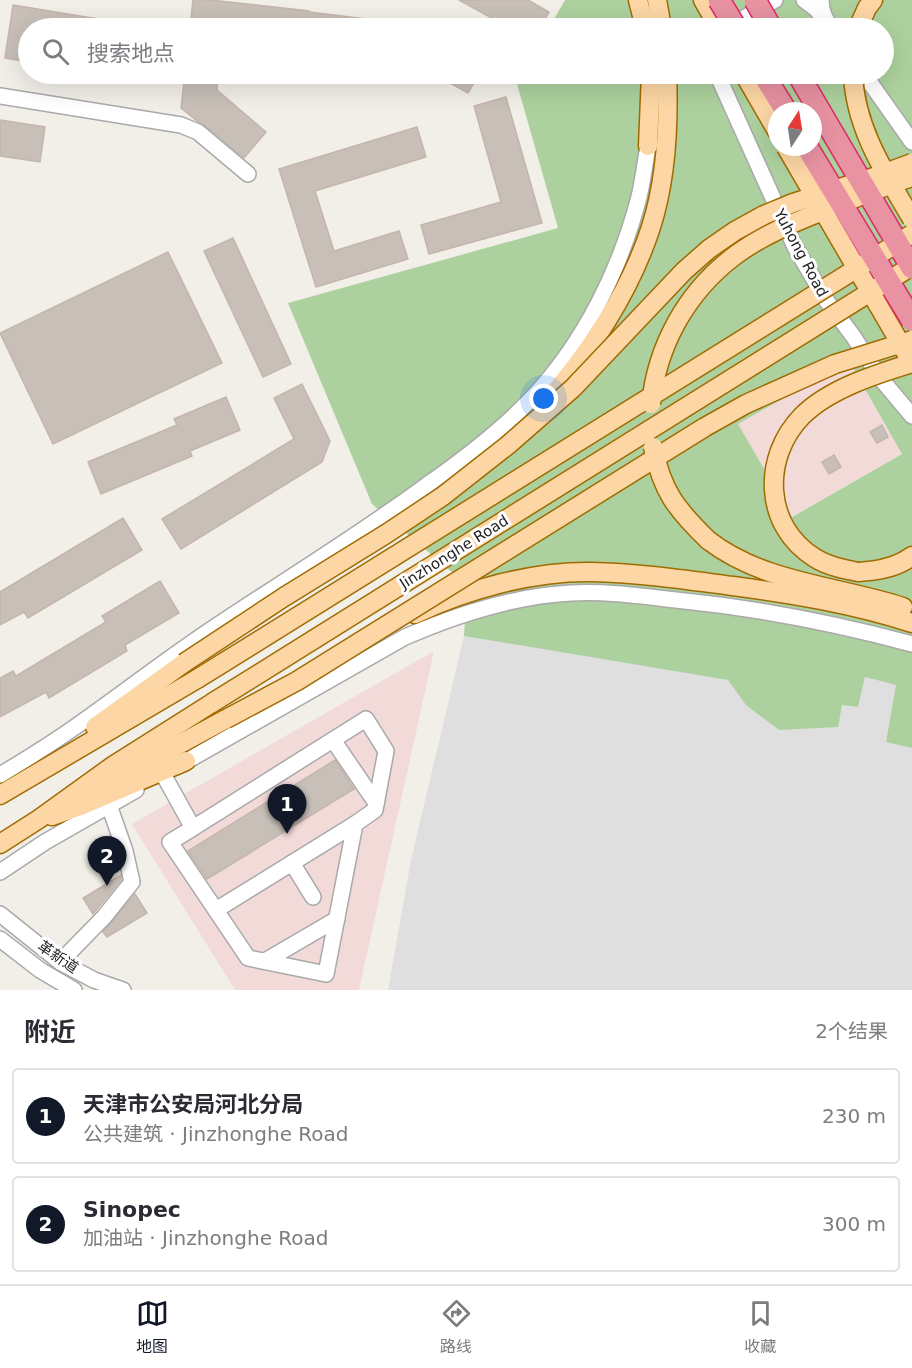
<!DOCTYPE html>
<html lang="zh">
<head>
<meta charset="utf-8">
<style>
  :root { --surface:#fff; --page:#f2f2f3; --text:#2b2b33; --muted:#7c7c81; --line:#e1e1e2; --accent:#111827 }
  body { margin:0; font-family:"DejaVu Sans","Noto Sans SC",sans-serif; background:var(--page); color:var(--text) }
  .compass { position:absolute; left:768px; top:102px; width:54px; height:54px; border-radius:50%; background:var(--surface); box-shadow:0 6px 24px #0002; rotate:12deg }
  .you { position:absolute; left:544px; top:399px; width:21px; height:21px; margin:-15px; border:4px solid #fff; border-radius:50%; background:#1a73e8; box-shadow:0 0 0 9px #1a73e833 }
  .badge { display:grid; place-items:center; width:39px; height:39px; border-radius:50%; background:var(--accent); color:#fff; font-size:20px; font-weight:700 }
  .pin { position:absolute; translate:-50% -50px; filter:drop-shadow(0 2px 3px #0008) }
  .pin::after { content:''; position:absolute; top:32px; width:21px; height:18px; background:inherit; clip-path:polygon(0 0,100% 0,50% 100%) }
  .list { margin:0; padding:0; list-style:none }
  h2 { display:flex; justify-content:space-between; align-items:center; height:78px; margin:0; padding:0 24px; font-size:26px }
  h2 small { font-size:20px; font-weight:400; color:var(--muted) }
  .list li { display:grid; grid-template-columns:39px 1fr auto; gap:18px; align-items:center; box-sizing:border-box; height:96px; margin:0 12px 12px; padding:0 12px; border:2px solid var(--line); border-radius:6px }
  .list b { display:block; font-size:22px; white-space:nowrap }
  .list p { margin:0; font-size:20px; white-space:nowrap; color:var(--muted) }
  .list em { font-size:20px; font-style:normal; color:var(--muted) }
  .icon { flex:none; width:33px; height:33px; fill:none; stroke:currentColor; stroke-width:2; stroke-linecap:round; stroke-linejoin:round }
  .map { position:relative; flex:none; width:912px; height:990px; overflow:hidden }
  .search { position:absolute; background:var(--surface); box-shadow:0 6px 24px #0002; left:18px; right:18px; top:18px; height:66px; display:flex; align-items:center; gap:15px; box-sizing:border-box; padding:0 21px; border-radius:33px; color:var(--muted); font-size:22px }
  .sheet { height:294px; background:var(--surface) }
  nav { display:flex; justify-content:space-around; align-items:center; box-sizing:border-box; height:84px; border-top:2px solid var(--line); background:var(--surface); font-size:16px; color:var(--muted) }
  nav a { display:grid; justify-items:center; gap:3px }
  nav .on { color:var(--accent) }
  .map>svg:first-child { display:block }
  .residential { fill:#e0dfdf }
  .commercial { fill:#f2dad9 }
  .forest { fill:#add19e; fill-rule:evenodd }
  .building { fill:#c7bfb8; stroke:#c4b6ab; stroke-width:1.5 }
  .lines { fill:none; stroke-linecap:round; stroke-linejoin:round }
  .minor-casing { stroke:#a9a9a9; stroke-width:18 }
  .major-casing { stroke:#a06b00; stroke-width:21 }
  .highway-casing { stroke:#dc2a67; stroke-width:24 }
  .minor { stroke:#fff; stroke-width:15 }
  .major { stroke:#fcd6a4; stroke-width:18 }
  .highway { stroke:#e892a2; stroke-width:21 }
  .major-bridge-casing { stroke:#a06b00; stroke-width:21; stroke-linecap:butt }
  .highway-bridge-casing { stroke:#dc2a67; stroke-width:24; stroke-linecap:butt }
  .major-bridge { stroke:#fcd6a4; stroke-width:18 }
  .highway-bridge { stroke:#e892a2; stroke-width:21 }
  .labels { text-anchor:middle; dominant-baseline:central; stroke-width:6; stroke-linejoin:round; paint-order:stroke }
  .street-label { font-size:15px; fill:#222; stroke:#fff }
</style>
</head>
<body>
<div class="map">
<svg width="912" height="990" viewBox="0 0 912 990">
  <rect width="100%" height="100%" fill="#f2efe9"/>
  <!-- residential -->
  <polygon class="residential" points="464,636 729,680 746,705 842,705 858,707 865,677 897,685 886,741 912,748 912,990 388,990 411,860"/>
  <!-- commercial -->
  <g class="commercial">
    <polygon points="849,361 902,454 791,517 738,424"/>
    <polygon points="434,651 359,990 235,990 132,824"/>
  </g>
  <!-- forest -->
  <path class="forest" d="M565 0H912V748L886 742 896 685 865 677 858 707 842 705 838 727 779 730 746 705 728 680 464 636 467 585 372 504 288 303 558 228 517 84 523 74H884V28H549ZM777 111H813V147H777ZM849 361 902 454 792 517 738 424Z"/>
  <!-- building -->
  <g class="building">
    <polygon points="193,0 211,0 309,11 309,12 382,21 381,28 190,28"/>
    <polygon points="459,0 528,0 549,12 540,28 510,28"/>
    <polygon points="13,5 116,22 116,28 28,28 28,62 5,58"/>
    <polygon points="185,74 218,74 217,90 266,132 244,158 204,125 197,121 181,108"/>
    <polygon points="434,74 479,74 468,93"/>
    <polygon points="506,97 542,223 429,254 421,225 501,202 474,106"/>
    <polygon points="0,120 45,127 40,162 0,156"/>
    <polygon points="417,127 426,157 315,191 334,251 399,231 408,259 316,287 279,169"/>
    <polygon points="233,238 291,364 263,377 204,251"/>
    <polygon points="168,252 222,363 53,444 0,333"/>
    <polygon points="302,384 330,441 322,462 181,549 162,519 294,439 274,398"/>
    <polygon points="226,397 240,430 190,451 192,456 101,494 88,462 177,425 174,419"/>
    <polygon points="882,425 888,437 877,443 870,432"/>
    <polygon points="834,455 841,467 829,474 822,462"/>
    <polygon points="123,518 142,550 28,618 24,612 0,625 0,592"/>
    <polygon points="160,581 179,613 125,645 127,651 49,698 46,692 0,717 0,678 13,671 16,676 106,622 102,616"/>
    <polygon points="335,760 354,789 207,879 188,851"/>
    <polygon points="121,875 121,880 93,914 83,898"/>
    <polygon points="135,894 147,913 107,937 103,932"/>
  </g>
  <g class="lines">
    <defs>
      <g id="minor">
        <polyline points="804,0 816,9 825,20"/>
        <path d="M821 0C821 11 825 20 832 28"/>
        <polyline points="727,28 775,0"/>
        <polyline points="717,74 795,247 826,300 853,336 881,379 912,416"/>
        <polyline points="864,74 912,142"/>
        <polyline points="0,96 181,125 198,132 248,174"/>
        <polyline points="333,740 376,803"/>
        <path d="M178 766 405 637C458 614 513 596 571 593 606 591 641 596 676 600 756 608 834 623 912 644"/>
        <polyline points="163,774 193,828 170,842 248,958 326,974 355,824 375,810 386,751 366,719 193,828"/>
        <path d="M0 775C25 760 51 744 75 727 125 692 173 654 224 621 292 576 362 533 427 485 464 459 501 431 532 398 584 343 620 270 639 197 643 180 645 163 648 146"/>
        <polyline points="292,863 313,897"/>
        <polyline points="0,872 45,842 136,790"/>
        <polyline points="216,910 355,824"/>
        <polyline points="0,914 60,962 94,980 123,990"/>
        <polyline points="0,939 40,970 74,990"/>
        <polyline points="265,961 337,919"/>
        <polyline points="60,962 104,917 132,882 125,851 109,805"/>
      </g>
      <g id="major">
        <polyline points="638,0 645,28"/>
        <polyline points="657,0 662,28"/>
        <polyline points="703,0 719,28"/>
        <polyline points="858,28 867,8 873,0"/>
        <polyline points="744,74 777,131"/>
        <polyline points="648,146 651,74"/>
        <path d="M543 406C588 356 630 292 651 227 666 180 669 123 667 74"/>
        <path d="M708 540C763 583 839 586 903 607"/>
        <path d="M858 572C877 571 896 568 912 556"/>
        <path d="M415 614C468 589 533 571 592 572 639 573 686 580 733 586 793 594 854 604 912 623"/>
        <polyline points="95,727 184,663"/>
        <polyline points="97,789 226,719"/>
        <polyline points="0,795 197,679"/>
        <polyline points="52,816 83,805 186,761"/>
        <polyline points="0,844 39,819 114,765 212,703"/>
      </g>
      <polyline id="highway" points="763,74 786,111"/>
    </defs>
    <!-- minor casing -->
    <use href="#minor" class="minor-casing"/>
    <!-- major casing -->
    <use href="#major" class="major-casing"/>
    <!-- highway casing -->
    <use href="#highway" class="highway-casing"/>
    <!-- minor -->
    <use href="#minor" class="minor"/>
    <!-- major -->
    <use href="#major" class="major"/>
    <!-- highway -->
    <use href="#highway" class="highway"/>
    <defs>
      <g id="major-bridge">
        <path d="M853 74C855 128 885 173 912 219"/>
        <polyline points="786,147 906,353"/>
        <path d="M651 404C657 346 686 293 733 257 763 234 800 220 835 206 861 196 886 186 912 177"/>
        <path d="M653 447C662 491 676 509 708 540"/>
        <path d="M858 572C843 569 828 566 815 558 763 526 762 457 802 416 829 389 876 374 912 363"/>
        <polyline points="184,663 284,597 386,534 443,496 508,445 573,388 684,271 709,249 735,231 764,215 793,203 877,176 912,163"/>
        <polyline points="197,679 912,234"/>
        <polyline points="212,703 912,266"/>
        <polyline points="226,719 297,681 705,427 746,404 835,364 912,340"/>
      </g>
      <g id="highway-bridge">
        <polyline points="719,0 736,28"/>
        <polyline points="755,0 771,28"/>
        <polyline points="798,74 912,268"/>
        <polyline points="807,147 912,320"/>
      </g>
    </defs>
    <!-- major-bridge casing -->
    <use href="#major-bridge" class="major-bridge-casing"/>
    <!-- highway-bridge casing -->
    <use href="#highway-bridge" class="highway-bridge-casing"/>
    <!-- major-bridge -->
    <use href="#major-bridge" class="major-bridge"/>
    <!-- highway-bridge -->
    <use href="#highway-bridge" class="highway-bridge"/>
  </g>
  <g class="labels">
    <!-- street labels -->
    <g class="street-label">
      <text transform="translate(801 253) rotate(62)">Yuhong Road</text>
      <text transform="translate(454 552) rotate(-32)">Jinzhonghe Road</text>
      <text transform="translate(58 957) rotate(34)">革新道</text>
    </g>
  </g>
</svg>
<svg class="compass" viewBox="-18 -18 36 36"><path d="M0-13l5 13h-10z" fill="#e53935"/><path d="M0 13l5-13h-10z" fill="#7c7c81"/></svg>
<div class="you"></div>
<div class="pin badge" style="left:287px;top:834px">1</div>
<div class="pin badge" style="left:107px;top:886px">2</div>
<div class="search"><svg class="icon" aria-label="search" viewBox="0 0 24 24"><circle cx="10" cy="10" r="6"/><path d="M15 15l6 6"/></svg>搜索地点</div>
</div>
<section class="sheet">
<h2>附近<small>2个结果</small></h2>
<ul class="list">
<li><span class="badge">1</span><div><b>天津市公安局河北分局</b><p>公共建筑 · Jinzhonghe Road</p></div><em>230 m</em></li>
<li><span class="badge">2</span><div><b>Sinopec</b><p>加油站 · Jinzhonghe Road</p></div><em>300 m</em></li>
</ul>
</section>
<nav>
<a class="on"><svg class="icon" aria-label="map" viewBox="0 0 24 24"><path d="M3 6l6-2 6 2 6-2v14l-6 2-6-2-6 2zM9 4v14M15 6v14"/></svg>地图</a>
<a><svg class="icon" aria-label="directions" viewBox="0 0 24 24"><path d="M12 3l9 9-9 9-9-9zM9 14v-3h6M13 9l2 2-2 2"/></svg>路线</a>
<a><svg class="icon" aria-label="saved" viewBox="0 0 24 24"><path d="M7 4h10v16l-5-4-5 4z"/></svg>收藏</a>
</nav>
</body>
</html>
